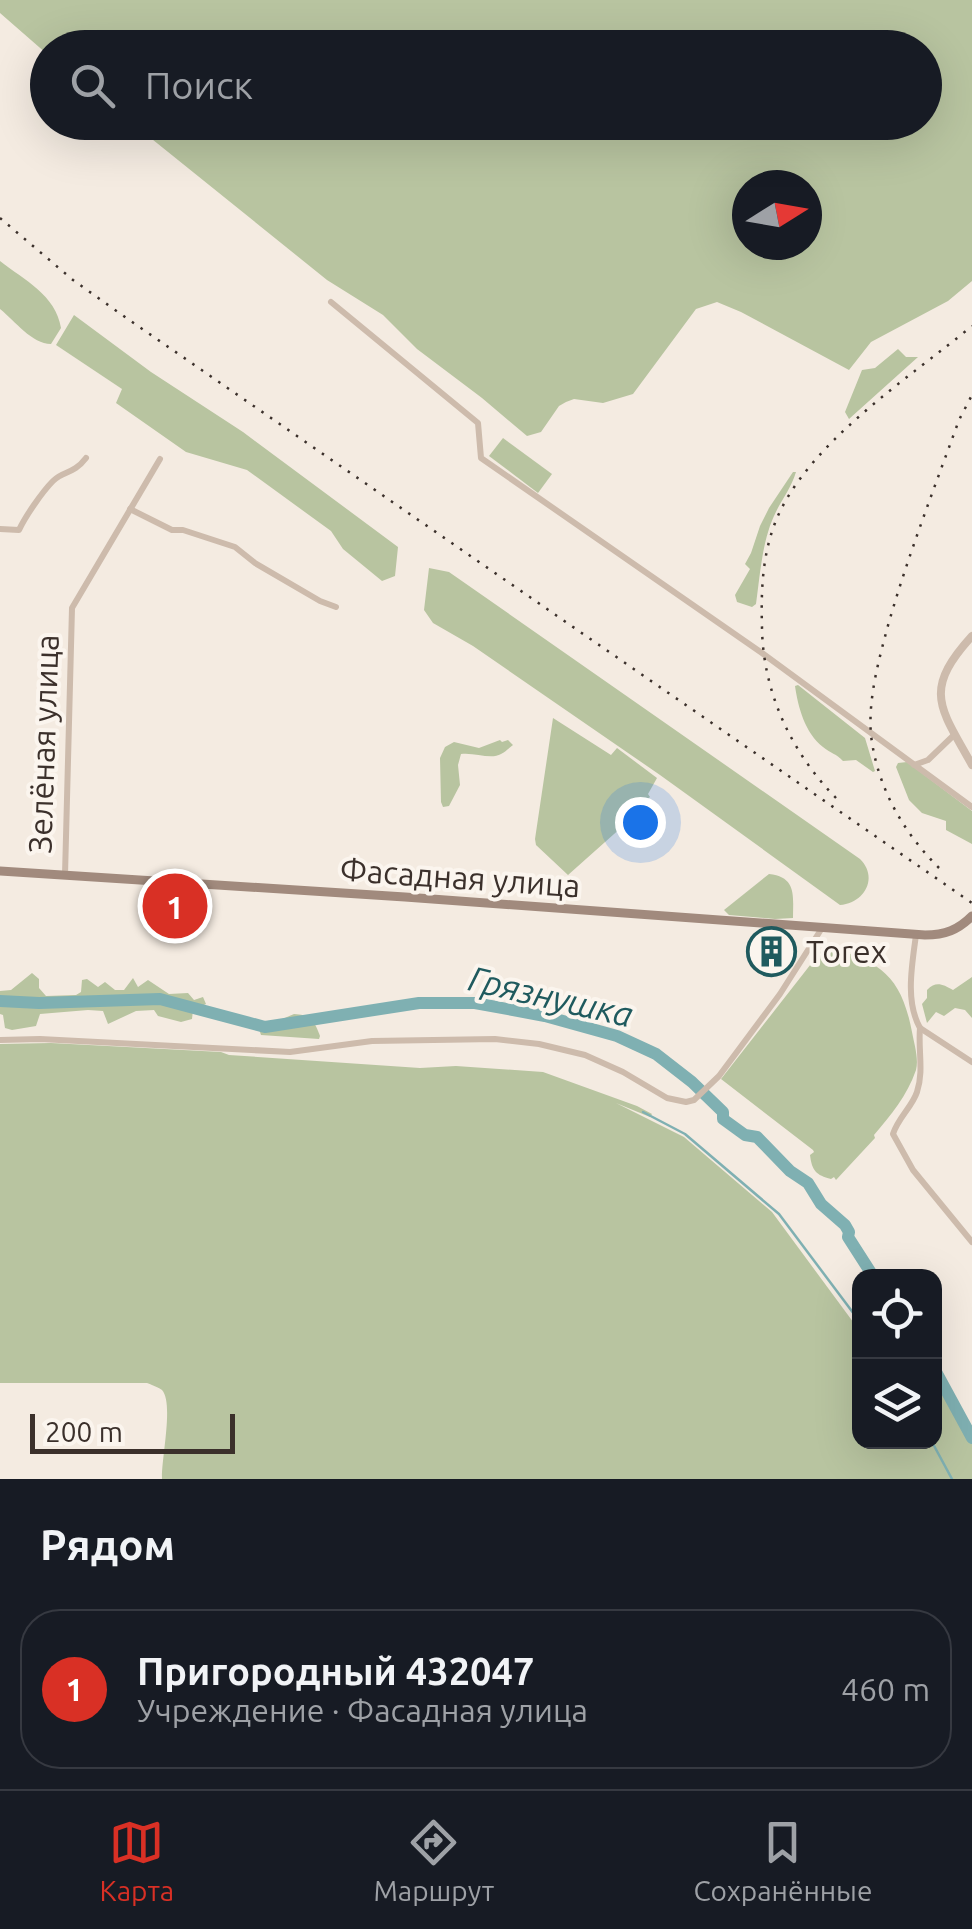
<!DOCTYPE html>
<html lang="ru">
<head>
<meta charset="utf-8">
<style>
  :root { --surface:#171b24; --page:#242831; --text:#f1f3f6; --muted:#9ea1a6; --line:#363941; --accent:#d93025 }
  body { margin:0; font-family:Ubuntu,sans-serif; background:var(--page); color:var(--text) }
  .controls { position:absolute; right:30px; bottom:30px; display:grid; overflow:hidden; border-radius:20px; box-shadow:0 10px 40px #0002 }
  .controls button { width:90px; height:90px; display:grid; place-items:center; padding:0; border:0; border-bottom:2px solid var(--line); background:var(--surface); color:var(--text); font:50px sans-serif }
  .compass { position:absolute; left:732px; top:170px; width:90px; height:90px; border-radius:50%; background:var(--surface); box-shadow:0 10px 40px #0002; rotate:79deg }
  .scale { position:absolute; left:30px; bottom:25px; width:205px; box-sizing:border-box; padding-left:10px; border:5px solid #3b302b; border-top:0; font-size:28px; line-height:35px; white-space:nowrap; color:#3b302b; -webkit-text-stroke:8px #fbf5ee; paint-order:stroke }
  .you { position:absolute; left:640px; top:822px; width:35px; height:35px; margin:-25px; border:8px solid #fff; border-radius:50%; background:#1a73e8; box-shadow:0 0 0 15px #1a73e833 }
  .badge { display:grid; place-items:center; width:65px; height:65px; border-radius:50%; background:var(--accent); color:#fff; font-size:32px; font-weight:700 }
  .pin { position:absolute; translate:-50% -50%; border:5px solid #fff; box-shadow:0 2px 10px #0006 }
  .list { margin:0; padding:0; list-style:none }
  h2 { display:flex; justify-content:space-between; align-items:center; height:130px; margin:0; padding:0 40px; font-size:42px }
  h2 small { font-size:32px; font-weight:400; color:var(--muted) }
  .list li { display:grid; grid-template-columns:65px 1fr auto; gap:30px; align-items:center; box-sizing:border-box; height:160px; margin:0 20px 20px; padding:0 20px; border:2px solid var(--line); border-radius:40px }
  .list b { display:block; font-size:38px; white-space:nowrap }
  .list p { margin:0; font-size:32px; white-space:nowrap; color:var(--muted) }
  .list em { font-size:32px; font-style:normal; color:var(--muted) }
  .icon { flex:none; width:55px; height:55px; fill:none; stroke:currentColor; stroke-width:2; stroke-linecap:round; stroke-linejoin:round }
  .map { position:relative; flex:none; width:972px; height:1479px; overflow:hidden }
  .search { position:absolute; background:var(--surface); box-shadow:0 10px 40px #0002; left:30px; right:30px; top:30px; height:110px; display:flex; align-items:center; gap:25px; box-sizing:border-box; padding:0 35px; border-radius:55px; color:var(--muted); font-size:38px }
  .sheet { height:310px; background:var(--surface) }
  nav { display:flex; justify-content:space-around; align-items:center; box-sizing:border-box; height:140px; border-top:2px solid var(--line); background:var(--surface); font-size:28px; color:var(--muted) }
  nav a { display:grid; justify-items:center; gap:5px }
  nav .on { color:var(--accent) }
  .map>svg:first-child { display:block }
  .green { fill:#b8c4a0; fill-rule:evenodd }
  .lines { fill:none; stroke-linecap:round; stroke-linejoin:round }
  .stream { stroke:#7fb0b2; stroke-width:2.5 }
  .river { stroke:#7fb0b2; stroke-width:12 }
  .minor { stroke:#cdbbac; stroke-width:6 }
  .tertiary { stroke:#cdbbac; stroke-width:8 }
  .secondary { stroke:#a18a7d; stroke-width:9 }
  .rail { stroke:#3b302b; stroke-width:2.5; stroke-dasharray:2.5 8; stroke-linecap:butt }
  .labels { text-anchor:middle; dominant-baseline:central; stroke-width:8; stroke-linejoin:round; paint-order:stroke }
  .street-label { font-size:32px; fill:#3b302b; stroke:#fbf5ee }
  .poi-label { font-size:32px; fill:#3b302b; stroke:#fbf5ee; text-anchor:start }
  .water-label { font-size:35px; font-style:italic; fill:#1f5a5e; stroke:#fbf5ee }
</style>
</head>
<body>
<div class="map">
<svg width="972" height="1479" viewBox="0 0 972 1479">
  <rect width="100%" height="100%" fill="#f4ebe1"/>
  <!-- green -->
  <g class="green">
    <path d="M0 0H972V281L948 301 871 342 849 370 741 312 717 302 696 309 633 394 603 403 574 399 566 402 559 406 541 432 527 436 482 398 417 349 383 315 327 280 132 123 924 122V48H48L47 54 0 13ZM747 185H807V245H747Z"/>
    <path d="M0 261C24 280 56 295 61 328L51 344C32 344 15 321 0 309Z"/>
    <polygon points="74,315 151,372 243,432 398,547 395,576 382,581 343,549 331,531 247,470 186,452 116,403 122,389 56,345"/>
    <polygon points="898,349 906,357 918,357 849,419 845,412 862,370 875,368"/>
    <polygon points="503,438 552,474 538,493 489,456"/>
    <path d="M793 472H796C791 489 781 500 774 516 762 542 760 576 756 604L752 607 737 602 735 595 750 569 745 564 751 553 760 526 769 508Z"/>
    <path d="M429 568 449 572 860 859C879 878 864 903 840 905L660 775 473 646 433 623 424 610Z"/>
    <path d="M798 685 865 738 875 771 873 772 856 760 843 761C837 754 830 753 823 747 805 733 798 707 795 686Z"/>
    <polygon points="553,718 611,755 617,748 657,778 648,794 650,797 640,805 632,818 568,875 536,845 535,839"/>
    <path d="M500 740 502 742 508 740 513 745C509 748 505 752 501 754 491 760 474 752 461 754L458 765 460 785 449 806 443 807 441 802 440 758 445 747 454 742 479 748Z"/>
    <polygon points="907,762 972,811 972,844 946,830 946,821 922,813 909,800 896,767 898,763"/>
    <path d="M769 874C797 877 793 896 793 918L775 919 729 915 724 910Z"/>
    <path d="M825 946C879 961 901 974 912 1032 914 1043 919 1059 916 1070 907 1096 891 1115 874 1135L875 1138 836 1180 834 1177 831 1179C816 1175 812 1171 810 1155L814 1152 813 1150 721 1079Z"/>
    <polygon points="32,973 39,979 39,988 46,996 76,995 81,992 82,980 87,979 98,987 105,982 115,990 124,990 133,978 138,987 148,980 169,994 188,993 194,1000 203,997 206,1004 193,1010 192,1019 181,1022 158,1016 154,1010 136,1011 108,1024 103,1011 88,1010 40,1014 36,1026 12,1030 5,1028 3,1015 0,1014 0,991 11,990"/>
    <path d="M972 977V1018L965 1010 955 1008 944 1016 936 1012 927 1023 922 1004 927 998V990C936 981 942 984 953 990Z"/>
    <path d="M294 1014C311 1015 314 1020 320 1036L319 1039 261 1035 259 1029Z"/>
    <path d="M51 1043 221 1052 229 1055 420 1068 456 1066 543 1072 637 1106 652 1114 650 1117 616 1103 684 1137 772 1212 859 1330 860 1442H934L935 1377 972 1443V1479H162C161 1460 174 1403 162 1390 160 1388 150 1384 147 1383H0V1044Z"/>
  </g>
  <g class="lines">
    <!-- stream -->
    <g class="stream">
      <polyline points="643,1112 685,1134 779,1214 860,1322"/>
      <polyline points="932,1442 952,1479"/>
    </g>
    <!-- river -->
    <g class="river">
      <polyline points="0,1001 39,1003 160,999 265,1027 419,1003 475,1003 545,1016 617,1036 656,1054 692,1082 723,1112 723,1119 745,1135 757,1137 790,1171 808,1183 821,1204 845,1225 849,1232 848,1237 873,1276"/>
      <polyline points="934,1368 972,1438"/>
    </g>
    <!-- minor -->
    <g class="minor">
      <polyline points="331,302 478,423 481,458 762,653 972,807"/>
      <polyline points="130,509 172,530 183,530 235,547 255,563 320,601 336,607"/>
      <path d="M0 529 19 530C25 517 42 492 53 481 64 470 73 475 86 458"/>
      <polyline points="914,765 928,760 955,734"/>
      <polyline points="65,875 72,608 160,459"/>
      <path d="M916 935C912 965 905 1001 920 1028L972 1062"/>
      <path d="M920 1028C918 1050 924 1071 917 1092 912 1107 898 1118 893 1134L913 1170 972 1242"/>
      <polyline points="0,1040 40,1039 290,1052 372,1041 495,1039 539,1044 585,1055 623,1072 667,1098 686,1102 694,1100 719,1076 780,994 822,928"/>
    </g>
    <!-- tertiary -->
    <path class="tertiary" d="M972 636C922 691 940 707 972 765"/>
    <!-- secondary -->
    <path class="secondary" d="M0 871 405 897 925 935C945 935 958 930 972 916"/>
    <!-- rail -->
    <g class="rail">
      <polyline points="0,218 73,280 125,317 972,903"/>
      <path d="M836 798C791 752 763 692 762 628 761 592 762 557 775 523 805 445 909 378 972 326"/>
      <path d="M939 868C903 832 877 787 871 735 868 700 878 663 887 629 907 558 934 489 959 420L972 395"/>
    </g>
  </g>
  <!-- icons -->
  <defs>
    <symbol id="building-ring" viewBox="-11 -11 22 22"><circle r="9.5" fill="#fbf5ee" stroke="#1f5a5e" stroke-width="1.5"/><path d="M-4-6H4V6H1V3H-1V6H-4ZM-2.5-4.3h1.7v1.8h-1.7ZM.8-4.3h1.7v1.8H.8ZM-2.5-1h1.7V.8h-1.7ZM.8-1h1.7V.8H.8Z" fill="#1f5a5e"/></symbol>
  </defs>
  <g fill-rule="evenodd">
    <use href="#building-ring" x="744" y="924" width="55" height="55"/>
  </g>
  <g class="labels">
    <!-- street labels -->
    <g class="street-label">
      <text transform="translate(43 744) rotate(-88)">Зелёная улица</text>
      <text transform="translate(460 877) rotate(4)">Фасадная улица</text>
    </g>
    <!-- poi labels -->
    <g class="poi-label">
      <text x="806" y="951">Torex</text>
    </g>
    <!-- water labels -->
    <g class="water-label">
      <text transform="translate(551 996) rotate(13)">Грязнушка</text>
    </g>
  </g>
</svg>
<div class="controls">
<button><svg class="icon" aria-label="locate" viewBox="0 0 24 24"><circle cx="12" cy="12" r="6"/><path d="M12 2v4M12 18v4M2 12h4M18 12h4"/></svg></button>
<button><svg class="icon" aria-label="layers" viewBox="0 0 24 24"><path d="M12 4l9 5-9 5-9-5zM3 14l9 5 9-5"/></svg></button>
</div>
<svg class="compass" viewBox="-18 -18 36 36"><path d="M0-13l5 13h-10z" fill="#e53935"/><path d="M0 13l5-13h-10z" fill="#9ea1a6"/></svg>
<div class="scale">200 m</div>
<div class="you"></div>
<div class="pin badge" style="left:175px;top:906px">1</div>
<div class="search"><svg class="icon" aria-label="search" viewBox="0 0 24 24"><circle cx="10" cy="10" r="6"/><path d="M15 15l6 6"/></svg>Поиск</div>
</div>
<section class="sheet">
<h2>Рядом<small></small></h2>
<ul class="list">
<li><span class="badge">1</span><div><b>Пригородный 432047</b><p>Учреждение · Фасадная улица</p></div><em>460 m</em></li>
</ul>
</section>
<nav>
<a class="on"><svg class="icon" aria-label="map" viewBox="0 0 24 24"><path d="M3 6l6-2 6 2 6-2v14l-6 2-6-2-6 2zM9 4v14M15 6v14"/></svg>Карта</a>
<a><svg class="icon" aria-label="directions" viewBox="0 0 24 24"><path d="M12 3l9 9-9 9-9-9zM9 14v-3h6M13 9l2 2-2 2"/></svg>Маршрут</a>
<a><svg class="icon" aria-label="saved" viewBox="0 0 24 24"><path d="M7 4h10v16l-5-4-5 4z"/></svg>Сохранённые</a>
</nav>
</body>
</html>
